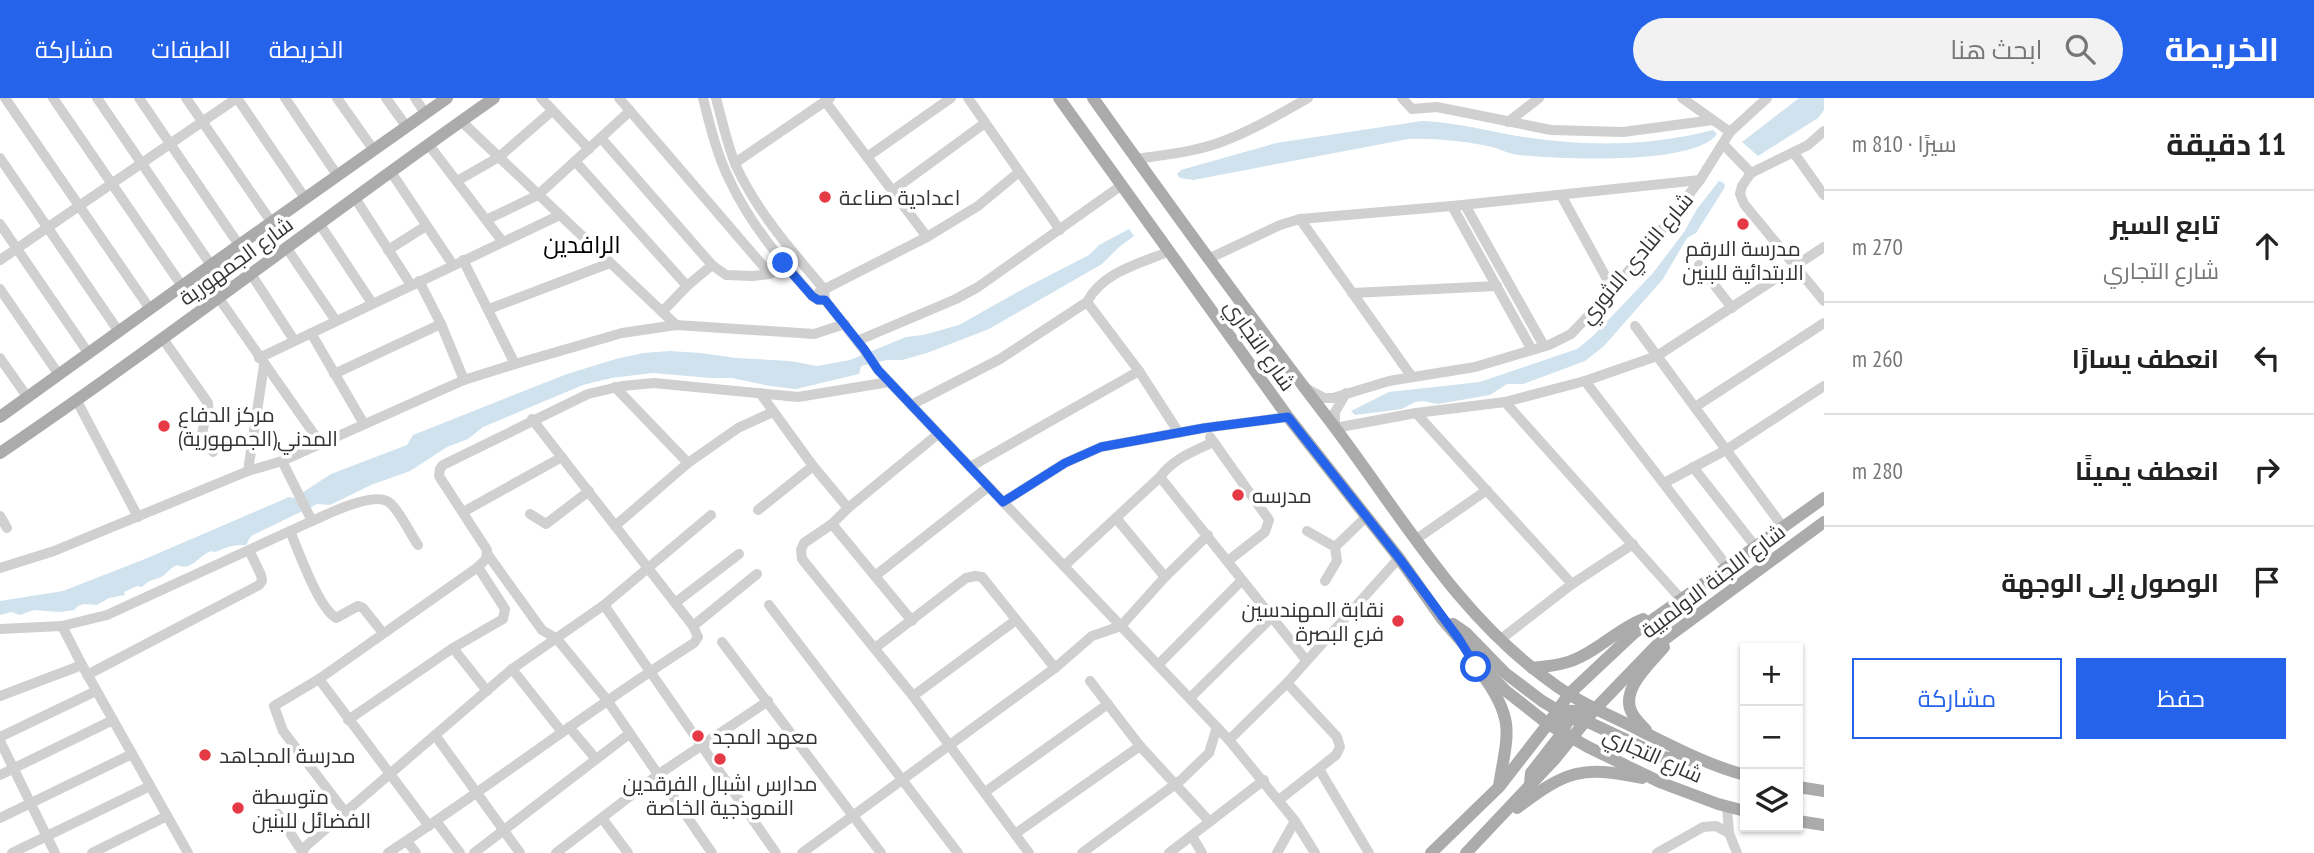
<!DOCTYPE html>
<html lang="ar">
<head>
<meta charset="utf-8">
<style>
  :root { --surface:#fff; --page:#f2f2f2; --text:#222; --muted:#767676; --line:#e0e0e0; --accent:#2563eb }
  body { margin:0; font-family:"PT Sans Narrow",Cairo,sans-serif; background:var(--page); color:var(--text); direction:rtl }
  .controls { position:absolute; right:21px; bottom:21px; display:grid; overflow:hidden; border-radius:0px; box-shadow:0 2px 5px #0004 }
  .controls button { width:63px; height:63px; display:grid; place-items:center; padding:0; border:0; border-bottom:2px solid var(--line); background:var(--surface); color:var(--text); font:35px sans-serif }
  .stop { position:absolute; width:21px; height:21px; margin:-16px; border:5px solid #2563eb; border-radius:50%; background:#fff }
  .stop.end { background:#2563eb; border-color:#fff; box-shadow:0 2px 7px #0008 }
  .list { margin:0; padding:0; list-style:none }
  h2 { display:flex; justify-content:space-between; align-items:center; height:91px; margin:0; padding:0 28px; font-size:30px }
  h2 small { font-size:23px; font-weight:400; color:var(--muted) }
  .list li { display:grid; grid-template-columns:46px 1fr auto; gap:21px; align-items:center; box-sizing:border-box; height:112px; padding:0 28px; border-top:2px solid var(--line) }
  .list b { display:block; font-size:26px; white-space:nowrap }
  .list p { margin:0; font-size:23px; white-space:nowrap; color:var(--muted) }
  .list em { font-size:23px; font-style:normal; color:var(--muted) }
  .actions { display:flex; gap:14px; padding:21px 28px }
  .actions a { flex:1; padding:16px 0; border:2px solid var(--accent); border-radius:0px; text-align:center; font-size:24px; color:var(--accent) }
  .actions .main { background:var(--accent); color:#fff }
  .icon { flex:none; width:38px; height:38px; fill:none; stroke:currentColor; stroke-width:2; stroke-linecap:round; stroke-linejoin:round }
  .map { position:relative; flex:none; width:1824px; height:755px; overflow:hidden; direction:ltr }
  header { display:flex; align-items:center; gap:42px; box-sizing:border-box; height:98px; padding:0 35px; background:var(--accent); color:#fff }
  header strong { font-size:33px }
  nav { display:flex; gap:38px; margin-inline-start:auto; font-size:24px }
  .search { width:490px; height:63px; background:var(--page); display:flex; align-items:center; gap:18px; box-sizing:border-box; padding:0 24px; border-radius:38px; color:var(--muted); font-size:26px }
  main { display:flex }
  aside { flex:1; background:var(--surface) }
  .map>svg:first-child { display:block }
  .water { fill:#cfe2ee }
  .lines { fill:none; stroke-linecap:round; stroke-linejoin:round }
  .minor { stroke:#d0d0d0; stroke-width:10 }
  .major { stroke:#ababab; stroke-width:12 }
  .route { stroke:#2563eb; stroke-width:9 }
  .poi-dot { fill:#e63946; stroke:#fff; stroke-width:2.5 }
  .labels { text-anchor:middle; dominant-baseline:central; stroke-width:7; stroke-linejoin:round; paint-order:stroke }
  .poi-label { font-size:21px; fill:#333; stroke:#fff; text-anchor:start }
  .street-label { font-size:21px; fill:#333; stroke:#fff }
  .quarter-label { font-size:24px; fill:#000; stroke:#fff }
</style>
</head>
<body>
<header>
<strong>الخريطة</strong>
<div class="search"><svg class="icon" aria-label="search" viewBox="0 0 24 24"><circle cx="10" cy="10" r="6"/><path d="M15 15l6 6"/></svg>ابحث هنا</div>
<nav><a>الخريطة</a><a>الطبقات</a><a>مشاركة</a></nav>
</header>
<main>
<aside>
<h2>11 دقيقة<small>سيرًا · 810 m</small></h2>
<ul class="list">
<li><svg class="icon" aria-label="ahead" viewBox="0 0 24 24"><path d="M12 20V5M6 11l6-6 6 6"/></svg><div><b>تابع السير</b><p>شارع التجاري</p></div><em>270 m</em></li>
<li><svg class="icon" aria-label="left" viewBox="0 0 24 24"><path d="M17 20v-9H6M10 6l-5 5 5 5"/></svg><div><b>انعطف يسارًا</b></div><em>260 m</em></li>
<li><svg class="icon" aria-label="right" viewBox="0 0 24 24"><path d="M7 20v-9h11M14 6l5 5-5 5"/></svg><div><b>انعطف يمينًا</b></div><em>280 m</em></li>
<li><svg class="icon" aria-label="arrive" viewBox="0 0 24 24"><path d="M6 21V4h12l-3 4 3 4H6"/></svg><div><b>الوصول إلى الوجهة</b></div></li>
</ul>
<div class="actions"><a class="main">حفظ</a><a>مشاركة</a></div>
</aside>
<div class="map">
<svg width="1824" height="755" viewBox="0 0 1824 755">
  <rect width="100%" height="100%" fill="#fff"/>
  <!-- water -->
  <g class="water">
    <polygon points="1799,0 1824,0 1824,12 1818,20 1758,58 1742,44"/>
    <path d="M1422 23C1457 24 1490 34 1524 39 1587 49 1652 48 1713 32L1717 36C1695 68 1557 61 1519 57 1508 56 1499 50 1488 48 1463 43 1433 40 1408 41L1193 82 1180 80 1177 76 1181 72 1276 45Z"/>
    <polygon points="1719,83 1724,85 1725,89 1696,135 1687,140 1663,181 1604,248 1585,263 1523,286 1507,286 1490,297 1438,306 1423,303 1415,304 1402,311 1355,317 1351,313 1389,294 1480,284 1577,251 1592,239 1653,175 1684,134 1697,111"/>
    <path d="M1129 131 1134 138 1119 149 1102 166 989 231 927 255 902 262H887L861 268 859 276 796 291 770 288 732 280H711L653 275 611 280 583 287 483 329 468 341 447 349 410 373 371 387 330 407 317 406 251 438 246 447C231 447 231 448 218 453 210 456 215 451 207 455 196 461 191 473 177 467 170 470 168 474 163 478 155 483 150 480 142 489L137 488 124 494 125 497 109 500 97 507 84 506 78 508 74 512 60 514 34 512 20 517 11 514 0 517V503L63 493 145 461 289 399 294 400 331 376 407 347 413 337 567 276 616 261 643 255 670 253 701 255 736 260 790 263 817 268 850 262 906 239 923 237 959 227 1023 191 1089 157 1099 147Z"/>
  </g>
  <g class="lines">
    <!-- minor -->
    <g class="minor">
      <polyline points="5,0 150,211"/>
      <polyline points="53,0 182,188"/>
      <polyline points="97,0 211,167"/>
      <polyline points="139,0 239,147"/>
      <polyline points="186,0 272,125"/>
      <polyline points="285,0 337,77"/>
      <polyline points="337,0 373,51"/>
      <polyline points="386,0 406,28"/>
      <polyline points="415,0 425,15"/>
      <polyline points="541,0 589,51"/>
      <polyline points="619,0 770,176"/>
      <path d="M703 0C710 28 717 57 730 83 750 126 781 162 812 198L818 202H825"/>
      <path d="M716 0C722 22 727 46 736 68 758 115 791 152 824 191L825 202 864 252 878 272 1229 642 1295 723 1315 755"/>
      <polyline points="968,0 1060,132"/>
      <polyline points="1402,0 1412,11 1437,9 1551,32 1623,34 1713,22"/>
      <polyline points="1682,0 1730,34"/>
      <polyline points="825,3 927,139"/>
      <polyline points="461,23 676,227"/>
      <polyline points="1508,24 1539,0"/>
      <polyline points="1824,33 1808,47 1751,75 1742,88 1740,96 1744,106 1824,203"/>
      <polyline points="601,40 712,167 726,177 753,178 770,176 783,165"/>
      <polyline points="1723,46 1751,75"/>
      <polyline points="429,47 502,143"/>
      <polyline points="1794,55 1824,97"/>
      <polyline points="867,59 951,0"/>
      <polyline points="0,60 119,234"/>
      <path d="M1136 61C1164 57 1194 54 1221 44 1251 33 1280 16 1308 0"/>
      <polyline points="575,63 687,188"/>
      <polyline points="735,65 830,0"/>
      <polyline points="391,74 453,167"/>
      <polyline points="457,83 499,59 552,13"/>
      <polyline points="892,93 985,25"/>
      <polyline points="1561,97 1613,192"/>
      <polyline points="355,100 411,187"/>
      <polyline points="1465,107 1544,248"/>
      <polyline points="1452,108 1532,252"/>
      <polyline points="1300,121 1412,279"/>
      <polyline points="486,122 538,97 630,13"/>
      <polyline points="319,125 372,205"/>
      <polyline points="0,126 89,256"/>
      <polyline points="286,149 336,223"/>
      <polyline points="388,152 426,128"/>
      <polyline points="1208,161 1280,127 1300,121 1452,108 1700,82"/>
      <polyline points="0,162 237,0 305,100"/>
      <polyline points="463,162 515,266"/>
      <polyline points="1699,167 1732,210"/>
      <polyline points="251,176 294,242"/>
      <polyline points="419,183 441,226 464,282"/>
      <polyline points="0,191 59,277"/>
      <polyline points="819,194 927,139 978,108 1019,74"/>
      <polyline points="1352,195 1497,188"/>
      <polyline points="218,199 321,346"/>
      <polyline points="1087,204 1139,273 1179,335"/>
      <polyline points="489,211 610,165"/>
      <polyline points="662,214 687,188 712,167"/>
      <polyline points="1635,228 1783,429"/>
      <polyline points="311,235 364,326"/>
      <path d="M163 241 208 305 209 319C197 333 204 341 213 354"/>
      <polyline points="857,243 956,201 978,189 1122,87"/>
      <polyline points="0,260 28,300"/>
      <polyline points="259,260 560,117"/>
      <polyline points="334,276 441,226"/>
      <polyline points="1585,283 1727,468"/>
      <polyline points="615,289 688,365"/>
      <polyline points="1307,291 1324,300 1333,300 1389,283 1475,269 1549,247 1571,236 1613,192 1660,134 1700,82 1730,34 1767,0"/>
      <polyline points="760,295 813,368 848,410"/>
      <polyline points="1346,295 1335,314 1335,330 1416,315 1505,304 1585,283 1657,258 1824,149"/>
      <polyline points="77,303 138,419"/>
      <polyline points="1505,304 1681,501"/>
      <path d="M911 307 1000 261 1087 204C1102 174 1141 165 1170 153"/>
      <polyline points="1695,309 1824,225"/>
      <polyline points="1416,315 1572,486"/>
      <polyline points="938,336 848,410 832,426 804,445 801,452 802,461 913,598 1029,755"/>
      <polyline points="1210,339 1269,422 1265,434 1228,463"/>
      <polyline points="282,363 312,423"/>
      <polyline points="970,369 1139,273"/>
      <polyline points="1693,369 1755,448"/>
      <polyline points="248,373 264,267"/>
      <polyline points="1160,379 1306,562"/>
      <polyline points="1664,385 1726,352 1824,288"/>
      <polyline points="1003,404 1065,365 1101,349 1204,330 1288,319"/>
      <polyline points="758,412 813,368"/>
      <polyline points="463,414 562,359"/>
      <polyline points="530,416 546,426 589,393"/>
      <polyline points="0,418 7,430"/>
      <polyline points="1116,420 1165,479"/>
      <polyline points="832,426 912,523"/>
      <polyline points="615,428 688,365 738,330 773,314"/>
      <path d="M290 433C299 454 318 509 336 520L358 508 363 510 383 535"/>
      <polyline points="1307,433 1335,449 1337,463 1325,483"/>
      <polyline points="1415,442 1487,392"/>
      <polyline points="1335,449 1366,419"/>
      <polyline points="488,457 542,532 557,541 607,602 712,755"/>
      <path d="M1064 468 1160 379C1174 360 1193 354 1213 344"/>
      <polyline points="0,470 54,453 248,373 282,363 464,282 515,266 622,235 676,227 814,236 845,226"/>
      <polyline points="875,478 988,389"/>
      <polyline points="675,505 739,456"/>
      <polyline points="604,507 776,755"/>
      <polyline points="769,507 958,755"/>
      <polyline points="62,528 82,567 188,755"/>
      <polyline points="693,528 757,476"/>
      <path d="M0 531 62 528 107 517 312 423C328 416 375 392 390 405 401 415 409 434 418 447"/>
      <polyline points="1501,541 1572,486 1633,446"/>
      <polyline points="722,544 881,755"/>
      <polyline points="453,550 487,593"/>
      <polyline points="875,550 966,480 975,478 982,479 1055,570"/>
      <polyline points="1158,567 1242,482"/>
      <polyline points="512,571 562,634"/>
      <polyline points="87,577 259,487 262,483 261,477 249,452"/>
      <polyline points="319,581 429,728"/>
      <polyline points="1090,583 1140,648 1209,723"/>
      <polyline points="0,598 82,567"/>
      <polyline points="913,598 1016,522"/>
      <polyline points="1190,600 1272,519"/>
      <polyline points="348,622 453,550 503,521 505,511 478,469"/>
      <polyline points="569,629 596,661"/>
      <polyline points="435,637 520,755"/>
      <polyline points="0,639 96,593"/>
      <polyline points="1229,642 1287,585 1399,460"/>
      <polyline points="0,643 55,755"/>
      <polyline points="1319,671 1369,755"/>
      <polyline points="0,677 113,622"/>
      <polyline points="985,694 1108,606"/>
      <polyline points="1279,702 1336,657 1340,649 1337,639 1287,585"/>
      <polyline points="1727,709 1729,735"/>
      <polyline points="345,714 283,633 274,608 319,581 478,469 486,461 487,452 439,378 440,371 443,367 588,296 622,288 654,285 798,299 889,284"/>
      <polyline points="278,716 303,755"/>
      <polyline points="0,720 132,656"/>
      <polyline points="602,720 628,755"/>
      <polyline points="436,723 460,755"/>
      <polyline points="1015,736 1140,648"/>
      <polyline points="1192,738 1202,755"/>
      <polyline points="407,743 416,755"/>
      <polyline points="303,753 306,748 512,571 604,507 711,417"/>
      <polyline points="12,755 150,688"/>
      <polyline points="92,755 167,718"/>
      <path d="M388 755C492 687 590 611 694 545L698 539 693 528 532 321"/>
      <polyline points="474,755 629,636"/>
      <polyline points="556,755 659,676 768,603"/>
      <polyline points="802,755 1055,570 1092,538 1121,528 1165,479 1208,437"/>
      <polyline points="1082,755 1181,682 1209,655 1217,629"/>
      <polyline points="1169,755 1264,682"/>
      <polyline points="1277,755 1295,723"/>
      <polyline points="1657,755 1703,729 1716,728 1729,735 1737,755"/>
    </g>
    <!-- major -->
    <g class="major">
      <polyline points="1059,0 1288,319 1399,460 1442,521 1494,581 1506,593 1548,626 1588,649 1662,685 1718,706 1745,713"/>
      <path d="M1093 0C1171 110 1251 220 1333 327 1401 417 1458 518 1551 584 1577 604 1610 617 1639 632 1674 649 1707 667 1745 677"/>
      <polyline points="211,167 230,191"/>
      <polyline points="0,319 211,167 447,0"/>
      <path d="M0 355C168 241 328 116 494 0"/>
      <polyline points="1453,526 1466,535 1505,575 1542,603 1557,612 1574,613 1596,610"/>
      <path d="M1532 570C1546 568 1558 568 1571 563 1597 554 1617 531 1643 521"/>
      <path d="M1484 579C1516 624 1507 637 1499 688"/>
      <polyline points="1548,626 1568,621 1586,623 1663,659 1696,664"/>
      <path d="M1646 632C1641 627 1635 621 1632 615 1619 592 1651 565 1664 549"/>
      <polyline points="1530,685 1531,675 1563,634 1566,627"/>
      <polyline points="1798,689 1824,693"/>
      <path d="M1517 710C1566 673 1581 667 1642 680"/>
      <polyline points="1798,723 1824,727"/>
      <polyline points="1431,755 1499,689 1548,626 1569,596 1634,535 1824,400"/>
      <polyline points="1466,755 1554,662 1596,610 1657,547 1824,424"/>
    </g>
  </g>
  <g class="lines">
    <!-- route -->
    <polyline class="route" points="783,165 812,198 818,202 825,202 864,251 878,272 1003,404 1065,365 1101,349 1204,330 1288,319 1399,460 1459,541 1476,569"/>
  </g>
  <!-- markers -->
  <g class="poi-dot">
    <circle cx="825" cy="99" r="7"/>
    <circle cx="1743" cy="126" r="7"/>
    <circle cx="164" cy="328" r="7"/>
    <circle cx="1238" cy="397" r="7"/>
    <circle cx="1398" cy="523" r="7"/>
    <circle cx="698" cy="638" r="7"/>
    <circle cx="205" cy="657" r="7"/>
    <circle cx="720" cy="661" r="7"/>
    <circle cx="238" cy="710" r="7"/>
  </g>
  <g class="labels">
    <!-- poi labels -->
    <g class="poi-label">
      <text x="839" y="99">اعدادية صناعة</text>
      <text x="1743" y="150" text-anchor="middle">مدرسة الارقم<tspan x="1743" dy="24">الابتدائية للبنين</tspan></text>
      <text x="178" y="316">مركز الدفاع<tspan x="178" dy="24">المدني(الجمهورية)</tspan></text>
      <text x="1252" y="397">مدرسه</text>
      <text x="1384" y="511" text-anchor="end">نقابة المهندسين<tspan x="1384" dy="24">فرع البصرة</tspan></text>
      <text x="712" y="638">معهد المجد</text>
      <text x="219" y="657">مدرسة المجاهد</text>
      <text x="720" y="685" text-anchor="middle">مدارس اشبال الفرقدين<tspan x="720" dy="24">النموذجية الخاصة</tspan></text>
      <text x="252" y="698">متوسطة<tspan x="252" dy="24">الفضائل للبنين</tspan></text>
    </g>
    <!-- street labels -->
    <g class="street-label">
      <text transform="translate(1636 160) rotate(-50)">شارع النادي الاثوري</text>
      <text transform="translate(236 163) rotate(-36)">شارع الجمهورية</text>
      <text transform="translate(1260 247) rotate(55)">شارع التجاري</text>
      <text transform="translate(1713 483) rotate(-37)">شارع اللجنة الاولمبية</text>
      <text transform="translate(1653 657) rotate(24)">شارع التجاري</text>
    </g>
    <!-- quarter labels -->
    <g class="quarter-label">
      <text x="582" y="146">الرافدين</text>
    </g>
  </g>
</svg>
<div class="controls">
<button>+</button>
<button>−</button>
<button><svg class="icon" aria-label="layers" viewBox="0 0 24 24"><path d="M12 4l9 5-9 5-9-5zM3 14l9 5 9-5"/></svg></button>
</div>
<div class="stop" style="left:1476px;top:569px"></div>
<div class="stop end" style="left:783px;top:165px"></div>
</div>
</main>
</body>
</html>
